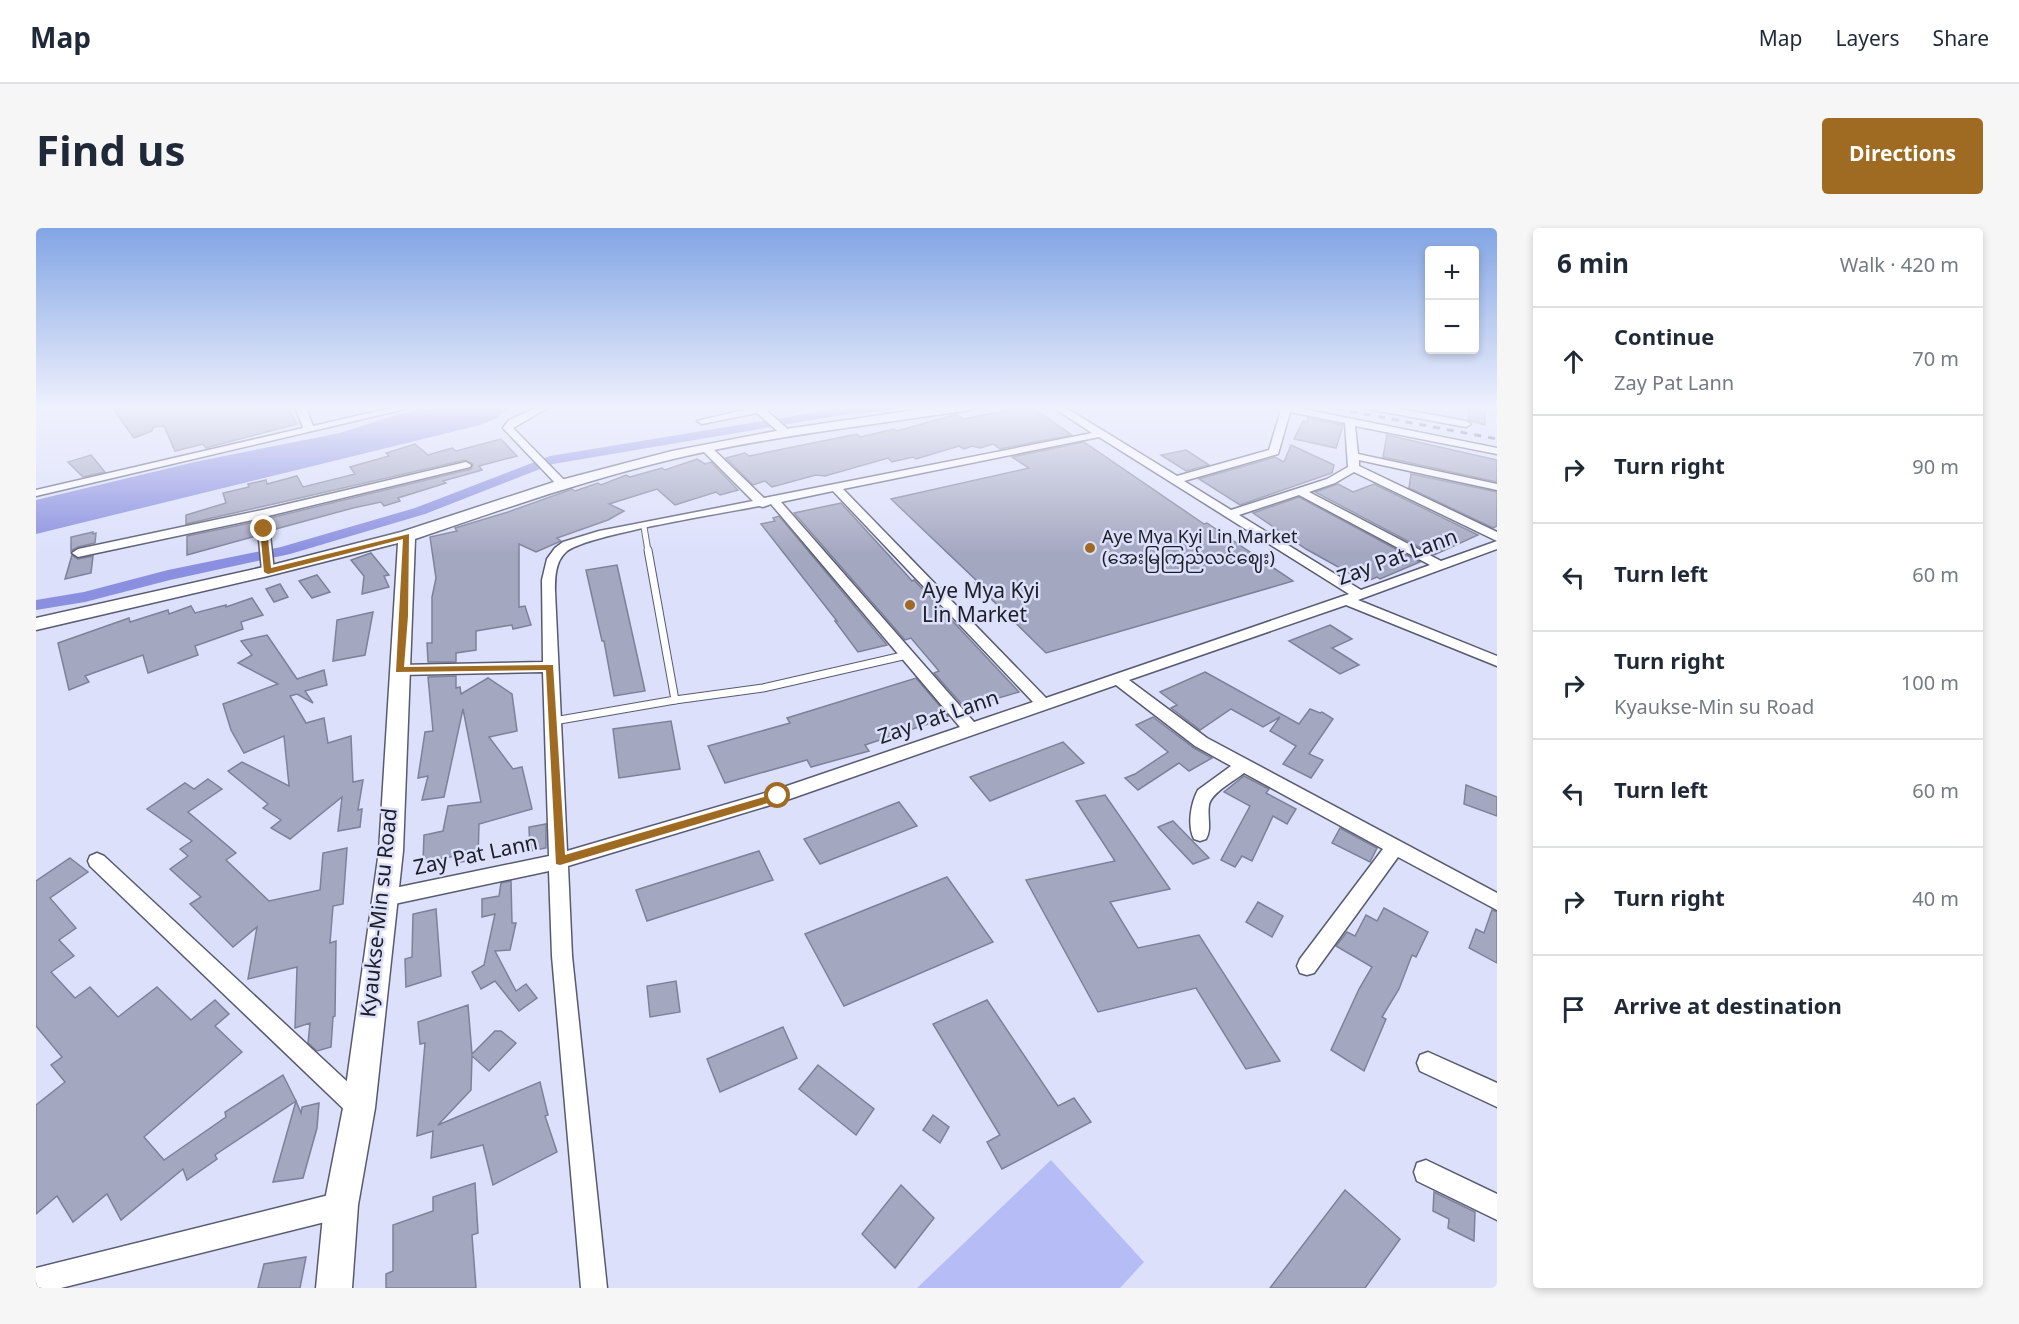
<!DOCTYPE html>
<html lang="en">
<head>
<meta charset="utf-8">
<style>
  :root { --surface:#fff; --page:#f6f6f7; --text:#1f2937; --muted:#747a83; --line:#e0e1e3; --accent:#9f6a22 }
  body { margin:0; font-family:Georgia,"Noto Sans Myanmar",serif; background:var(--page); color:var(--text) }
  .controls { position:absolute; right:18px; top:18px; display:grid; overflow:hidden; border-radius:6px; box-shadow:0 3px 9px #0003 }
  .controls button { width:54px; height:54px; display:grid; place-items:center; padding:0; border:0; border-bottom:2px solid var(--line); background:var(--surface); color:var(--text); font:30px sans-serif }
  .stop { position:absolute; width:18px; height:18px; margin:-14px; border:4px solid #9f6a22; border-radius:50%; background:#fff }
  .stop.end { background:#9f6a22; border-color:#fff; box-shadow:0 2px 6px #0008 }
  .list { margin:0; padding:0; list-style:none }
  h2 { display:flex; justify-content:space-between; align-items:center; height:78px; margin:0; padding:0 24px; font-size:26px }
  h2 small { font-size:20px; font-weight:400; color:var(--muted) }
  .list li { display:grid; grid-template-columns:39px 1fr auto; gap:18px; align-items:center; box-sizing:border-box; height:108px; padding:0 24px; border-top:2px solid var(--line) }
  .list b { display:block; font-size:22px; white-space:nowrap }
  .list p { margin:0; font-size:20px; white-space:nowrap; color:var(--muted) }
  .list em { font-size:20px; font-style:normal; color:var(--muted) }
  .icon { flex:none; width:33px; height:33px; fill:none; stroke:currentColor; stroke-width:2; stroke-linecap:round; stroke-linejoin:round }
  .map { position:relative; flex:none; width:1461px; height:1060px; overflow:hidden; border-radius:6px }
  header { display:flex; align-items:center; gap:36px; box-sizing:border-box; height:84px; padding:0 30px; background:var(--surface); border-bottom:2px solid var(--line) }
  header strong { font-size:28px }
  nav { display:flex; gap:33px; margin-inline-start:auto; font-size:21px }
  .intro { display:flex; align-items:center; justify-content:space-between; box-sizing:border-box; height:144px; padding:0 36px }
  h1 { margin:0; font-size:42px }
  .button { padding:15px 27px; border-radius:6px; background:var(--accent); color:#fff; font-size:21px; font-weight:700 }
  main { display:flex; gap:36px; padding:0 36px }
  aside { flex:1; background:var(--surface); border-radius:6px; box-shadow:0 3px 9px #0003 }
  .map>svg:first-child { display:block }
  .green { fill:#b6bcf6 }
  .water { fill:#8a8fdf }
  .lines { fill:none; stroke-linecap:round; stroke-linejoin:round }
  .canal { fill:#8a8fdf; fill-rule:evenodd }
  .building { fill:#a4a7c0; stroke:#7e8199; stroke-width:1.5 }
  .lane-far1-casing { stroke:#585a71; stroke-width:7 }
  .lane-casing { stroke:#585a71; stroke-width:9 }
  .street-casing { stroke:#585a71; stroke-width:3 }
  .secondary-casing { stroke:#585a71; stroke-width:3 }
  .lane-far1 { stroke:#fff; stroke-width:5 }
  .lane { stroke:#fff; stroke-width:7 }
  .street { fill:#fff; fill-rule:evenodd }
  .secondary { fill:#fff; fill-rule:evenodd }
  .rail { stroke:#5a5c6b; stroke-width:3; stroke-dasharray:7 7; stroke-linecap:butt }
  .route { fill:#9f6a22 }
  .poi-dot { fill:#9f6a22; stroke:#dce0fb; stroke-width:2 }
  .labels { text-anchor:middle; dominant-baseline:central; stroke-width:5; stroke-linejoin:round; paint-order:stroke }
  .far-poi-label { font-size:18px; fill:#1c1d26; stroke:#dce0fb; text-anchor:start }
  .street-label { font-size:21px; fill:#1c1d26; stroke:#dce0fb }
  .poi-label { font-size:21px; fill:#1c1d26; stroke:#dce0fb; text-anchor:start }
</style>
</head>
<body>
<header>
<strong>Map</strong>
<nav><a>Map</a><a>Layers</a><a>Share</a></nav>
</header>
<div class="intro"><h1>Find us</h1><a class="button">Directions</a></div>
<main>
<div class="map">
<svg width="1461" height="1060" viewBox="0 0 1461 1060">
  <rect width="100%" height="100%" fill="#dce0fb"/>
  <!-- green -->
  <polygon class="green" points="1015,932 1108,1034 1084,1060 881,1060"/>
  <!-- water -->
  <polygon class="water" points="400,178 476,178 461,190 444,197 0,306 0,272 163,233 304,205 360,187"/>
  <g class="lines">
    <!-- canal -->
    <polygon class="canal" points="818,178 862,178 856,182 806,187 517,236 389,286 254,326 134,352 49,374 0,382 0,372 48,364 132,342 245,319 379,280 514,228"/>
  </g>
  <!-- building -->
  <g class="building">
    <polygon points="75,178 251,178 261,196 170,220 167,216 139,223 128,198 117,199 116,203 98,210"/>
    <polygon points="994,178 1036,207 964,221 957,216 944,220 936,218 928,221 923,218 880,231 877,229 856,234 852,230 789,248 780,247 736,259 729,253 717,257 690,230 709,225 713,228 821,206 824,209 858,201 861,203 918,187 921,186 927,191"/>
    <polygon points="1434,178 1449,178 1449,197 1432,192"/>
    <polygon points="1272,190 1307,197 1300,220 1258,211 1267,193 1271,194"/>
    <polygon points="1351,207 1461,232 1461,254 1347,229"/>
    <polygon points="465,211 481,228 443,238 446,242 407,253 410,255 362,270 364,273 348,278 345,274 317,280 236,302 234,290 435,241 437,236 429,232 150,296 150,287 190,275 187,265 213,259 212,256 230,252 231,256 261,248 267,259 319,246 314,239 353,228 350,225 379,216 392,227 416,220 420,223"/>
    <polygon points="1048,214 1168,296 1171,295 1257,353 1010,425 939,355 942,354 855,271 993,240 976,229"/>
    <polygon points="1255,217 1298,237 1296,245 1204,277 1163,251 1239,229 1248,234"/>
    <polygon points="1150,222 1173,237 1150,243 1125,227"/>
    <polygon points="55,227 69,244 47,249 32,234"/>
    <polygon points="661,231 669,236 675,234 702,262 684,267 680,264 639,277 621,261 573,276 588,283 572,292 521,310 525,313 500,324 483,316 483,379 489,378 495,397 477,401 476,397 440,403 440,422 420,425 420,434 392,434 391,415 396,415 396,369 400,350 394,309 421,303 419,300 472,284 536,261 539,263 562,255 565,257 590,247 594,249 626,240 629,242"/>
    <polygon points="1375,246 1461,264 1461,298 1457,300 1373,260"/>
    <polygon points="1302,256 1317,264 1338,256 1442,307 1398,327 1279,264"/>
    <polygon points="1263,269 1384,334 1344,351 1341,349 1329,354 1270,321 1217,285"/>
    <polygon points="805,275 869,345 876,353 878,352 983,464 929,480 898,445 903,443 875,410 869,412 758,285"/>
    <polygon points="743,288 851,417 822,424 799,393 801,393 725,296 739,293 737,290"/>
    <polygon points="219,294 220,308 151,327 151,308"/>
    <polygon points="57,304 57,306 60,305 59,315 42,319 35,323 35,309"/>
    <polygon points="335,325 353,347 348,348 353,359 326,366 328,348 315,332"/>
    <polygon points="36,327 42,331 57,328 55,345 29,351"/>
    <polygon points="581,337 609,463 578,468 568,413 566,413 550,342"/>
    <polygon points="281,347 294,364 276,370 263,353"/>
    <polygon points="244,356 252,369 238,374 230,361"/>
    <polygon points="216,370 227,387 205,394 207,401 159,418 162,427 112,445 107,427 49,448 53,454 33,462 22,415 93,390 94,394 132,382 133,386 155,378 159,385 190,377 190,379"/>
    <polygon points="337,384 329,427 297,433 301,392"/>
    <polygon points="1294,397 1316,411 1296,420 1323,437 1304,446 1253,413"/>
    <polygon points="231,407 261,451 288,442 291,457 269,463 277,475 261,466 254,468 270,495 288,490 292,515 315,508 317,554 327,552 322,582 326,581 324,599 302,603 306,569 254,611 235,600 245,592 227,580 232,576 192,543 206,534 253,558 248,508 208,525 195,502 187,476 242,456 202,435 216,427 205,413"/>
    <polygon points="1169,444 1263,496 1274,481 1284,485 1286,484 1297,491 1273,526 1287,532 1275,550 1247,536 1260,518 1234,503 1244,489 1227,499 1195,481 1164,502 1135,480 1141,477 1124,464"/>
    <polygon points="420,448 420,460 424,459 425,466 452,450 476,466 481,503 453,509 477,541 486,539 496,581 443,596 442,631 424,634 424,627 387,634 388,607 407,603 412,578 445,574 427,481 408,569 386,572 392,548 382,550 389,504 397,503 392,449"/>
    <polygon points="880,450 913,489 829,517 833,523 775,539 771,532 689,555 672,518 754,495 751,490"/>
    <polygon points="1117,489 1158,520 1176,530 1153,543 1143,535 1102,562 1089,550 1099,546 1132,524 1100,497"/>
    <polygon points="635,493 644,541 583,550 577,501"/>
    <polygon points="1027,514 1048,535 954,573 934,549"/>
    <polygon points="1208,548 1233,561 1230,565 1260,581 1251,596 1237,588 1216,633 1206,628 1199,639 1185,632 1214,578 1188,564"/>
    <polygon points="172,551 186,561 152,584 200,625 190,632 233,673 284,662 287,625 311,620 307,676 297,678 294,715 300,713 299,788 297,789 295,819 281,823 272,815 274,795 259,800 261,739 212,751 221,699 197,719 154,676 165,669 134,641 152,628 144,621 156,613 111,581 149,555 158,561"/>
    <polygon points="1430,557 1461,569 1461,588 1428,576"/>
    <polygon points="1069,567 1134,661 1074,674 1102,720 1163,707 1244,833 1210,841 1160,760 1062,784 990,652 1079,633 1040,573"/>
    <polygon points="863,574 881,598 784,636 768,611"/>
    <polygon points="1137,593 1173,630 1157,636 1122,599"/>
    <polygon points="510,596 510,620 494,623 493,599"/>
    <polygon points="1304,600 1341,620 1334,634 1296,615"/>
    <polygon points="723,623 737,652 611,693 600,662"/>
    <polygon points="34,630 52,644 14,670 40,700 23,712 38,728 15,744 39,770 54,759 82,789 121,759 155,792 179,772 193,786 179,798 206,824 108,909 128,932 190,889 189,884 247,847 260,873 179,927 181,931 151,952 147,941 85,992 71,966 37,994 21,968 0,986 0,877 29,854 15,837 26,829 0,798 0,653"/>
    <polygon points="911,649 957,714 808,778 769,706"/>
    <polygon points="475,653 476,695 480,695 474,722 459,723 480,763 490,756 501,770 483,783 459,753 445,761 436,744 448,737 459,686 446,689 446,671 463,668 465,655"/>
    <polygon points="1222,674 1247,688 1236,709 1210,694"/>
    <polygon points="1348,680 1392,704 1380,729 1376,727 1363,761 1346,789 1350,791 1328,843 1295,822 1323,761 1336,739 1300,718 1311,704 1319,708 1330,687 1341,693"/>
    <polygon points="400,681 405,748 370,759 369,731 376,729 377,686"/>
    <polygon points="1456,682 1461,684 1461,735 1433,720 1440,701 1448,705"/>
    <polygon points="640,753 644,784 614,789 611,758"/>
    <polygon points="951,772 1022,878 1038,870 1055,894 966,941 951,914 964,907 897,796"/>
    <polygon points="432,777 436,826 459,803 465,803 480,815 453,843 436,828 435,862 402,897 504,854 512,887 509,888 521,924 457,957 447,917 395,930 397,903 381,908 389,815 384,816 382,794"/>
    <polygon points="747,799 761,830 684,864 671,831"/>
    <polygon points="782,837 838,881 820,907 763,861"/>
    <polygon points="260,873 265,885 266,879 283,875 281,900 267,950 237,954"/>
    <polygon points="897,887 913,899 904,915 887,902"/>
    <polygon points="439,955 442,1005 436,1007 440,1060 350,1060 350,1046 357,1043 357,997 397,983 397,969"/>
    <polygon points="865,957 898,990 859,1040 826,1006"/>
    <polygon points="1309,962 1364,1011 1329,1060 1234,1060"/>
    <polygon points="1398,964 1439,984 1438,1013 1412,1000 1413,991 1397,983"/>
    <polygon points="270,1029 264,1060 222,1060 228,1036"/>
  </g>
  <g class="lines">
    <defs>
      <polyline id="lane-far1" points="608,299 612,323"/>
      <g id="lane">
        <polyline points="639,472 727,460 871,427"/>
        <polyline points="518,493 639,472 612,322"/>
      </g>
      <g id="street">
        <polygon points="259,178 269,178 277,198 364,178 382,178 0,268 0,262 267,200"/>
        <polygon points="497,178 508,178 510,181 477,200 530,254 530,258 522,258 467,200 473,192 499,180"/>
        <polygon points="724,178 744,178 731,183 754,203 754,207 746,207 721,185 666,196 661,193"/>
        <path d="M1015 178H1027L1141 248 1233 222 1245 182 1232 178H1252L1461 220V226L1319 198 1322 226 1461 256V262L1323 232V238L1461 304V313L1318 244 1299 255 1273 264 1405 333 1461 313V321L1322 372 1461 428V438L1310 377 1093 452 1171 510 1461 665V682L1362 629 1278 745 1271 747 1264 745 1261 738 1264 731 1347 621 1208 545C1198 553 1175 565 1173 577 1171 589 1176 601 1170 611L1164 613 1158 611C1151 597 1155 575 1162 562L1195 538 1159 518 1080 457 748 573 532 638 536 728 571 1060H545L516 728 513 643 349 678 342 676 339 670 342 664 349 662 513 628 507 444 363 447 356 442 363 437 507 434 506 352 511 331 519 320 527 314 563 303 717 273 666 222V218H674L728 270 1056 205ZM1254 184 1309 195 1312 239 1291 251 1195 282 1148 253 1242 226ZM1063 209 1313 366 1010 470 807 261ZM797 263 997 474 938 494 745 274ZM1263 267 1394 337 1325 362 1203 287ZM735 276 924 499 739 562 531 623 519 363C519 350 519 334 530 324 548 307 689 285 723 278L727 279Z"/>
        <polygon points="1327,178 1348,178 1430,193 1435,196 1430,199 1332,181"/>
        <polygon points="430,234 435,237 434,239 232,288 238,343 232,347 226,343 221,291 42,329 36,325 42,321 226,282"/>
        <polygon points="61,625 68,628 331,872 335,880 331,888 323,892 315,888 54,638 52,633 54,628"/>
        <polygon points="1392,824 1461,855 1461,879 1384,843 1381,835 1384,827"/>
        <polygon points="1390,932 1461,966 1461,992 1381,953 1378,944 1381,935"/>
        <polygon points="305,964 314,968 318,977 314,986 305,990 25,1060 0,1060 0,1040"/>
      </g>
      <path id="secondary" d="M906 178H941L934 182C835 197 734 208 637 231 549 252 464 282 379 311L367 623 339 880 322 977 316 1060H280L288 977 307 880 343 623 362 315 232 348 0 402V390L232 338 365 304 521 253 636 223 750 201Z"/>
    </defs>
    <!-- lane-far1 casing -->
    <use href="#lane-far1" class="lane-far1-casing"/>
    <!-- lane casing -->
    <use href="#lane" class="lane-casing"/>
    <!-- street casing -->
    <use href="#street" class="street-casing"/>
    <!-- secondary casing -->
    <use href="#secondary" class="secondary-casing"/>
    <!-- lane-far1 -->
    <use href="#lane-far1" class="lane-far1"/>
    <!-- lane -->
    <use href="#lane" class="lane"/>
    <!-- street -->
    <use href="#street" class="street"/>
    <!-- secondary -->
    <use href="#secondary" class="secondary"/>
    <!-- rail -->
    <polyline class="rail" points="1287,178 1461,211"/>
  </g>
  <!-- sky -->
  <linearGradient id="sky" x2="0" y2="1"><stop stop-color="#82a5e4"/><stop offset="0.55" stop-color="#eff1fd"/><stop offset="1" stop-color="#eff1fd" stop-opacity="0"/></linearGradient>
  <rect width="1461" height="326" fill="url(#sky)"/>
  <!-- route -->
  <polygon class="route" points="228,299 231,301 235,340 373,306 372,388 368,439 517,437 529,627 742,565 747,568 742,572 524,637 520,636 510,442 360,444 367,311 232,346 228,344 224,301"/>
  <!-- markers -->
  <g class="poi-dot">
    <circle cx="1054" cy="320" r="6"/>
    <circle cx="874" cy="377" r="6"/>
  </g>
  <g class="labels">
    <!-- far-poi labels -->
    <g class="far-poi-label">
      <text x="1066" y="310">Aye Mya Kyi Lin Market<tspan x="1066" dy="21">(အေးမြကြည်လင်ဈေး)</tspan></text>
    </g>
    <!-- street labels -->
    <g class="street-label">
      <text transform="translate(1362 331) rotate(-20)">Zay Pat Lann</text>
      <text transform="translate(903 491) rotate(-19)">Zay Pat Lann</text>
      <text transform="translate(440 629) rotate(-12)">Zay Pat Lann</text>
      <text transform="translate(345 685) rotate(-84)">Kyaukse-Min su Road</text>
    </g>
    <!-- poi labels -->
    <g class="poi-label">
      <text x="886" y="365">Aye Mya Kyi<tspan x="886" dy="24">Lin Market</tspan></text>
    </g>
  </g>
</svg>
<div class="controls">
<button>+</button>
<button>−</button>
</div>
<div class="stop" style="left:742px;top:568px"></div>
<div class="stop end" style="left:228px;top:301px"></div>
</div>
<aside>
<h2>6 min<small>Walk · 420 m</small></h2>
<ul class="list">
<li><svg class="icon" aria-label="ahead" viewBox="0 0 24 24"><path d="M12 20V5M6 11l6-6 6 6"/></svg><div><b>Continue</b><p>Zay Pat Lann</p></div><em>70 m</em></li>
<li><svg class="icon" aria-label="right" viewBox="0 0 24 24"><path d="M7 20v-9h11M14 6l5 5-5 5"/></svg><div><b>Turn right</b></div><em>90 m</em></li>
<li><svg class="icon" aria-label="left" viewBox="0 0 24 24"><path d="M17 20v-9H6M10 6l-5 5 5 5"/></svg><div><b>Turn left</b></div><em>60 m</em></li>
<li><svg class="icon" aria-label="right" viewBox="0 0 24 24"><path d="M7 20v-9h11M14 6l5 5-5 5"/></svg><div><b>Turn right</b><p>Kyaukse-Min su Road</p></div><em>100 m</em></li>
<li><svg class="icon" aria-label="left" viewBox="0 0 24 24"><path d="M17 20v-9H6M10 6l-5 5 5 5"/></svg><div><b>Turn left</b></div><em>60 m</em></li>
<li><svg class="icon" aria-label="right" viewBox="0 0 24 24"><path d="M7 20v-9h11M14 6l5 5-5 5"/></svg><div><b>Turn right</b></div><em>40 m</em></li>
<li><svg class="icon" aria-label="arrive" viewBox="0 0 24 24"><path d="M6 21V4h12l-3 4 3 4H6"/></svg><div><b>Arrive at destination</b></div></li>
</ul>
</aside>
</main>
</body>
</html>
